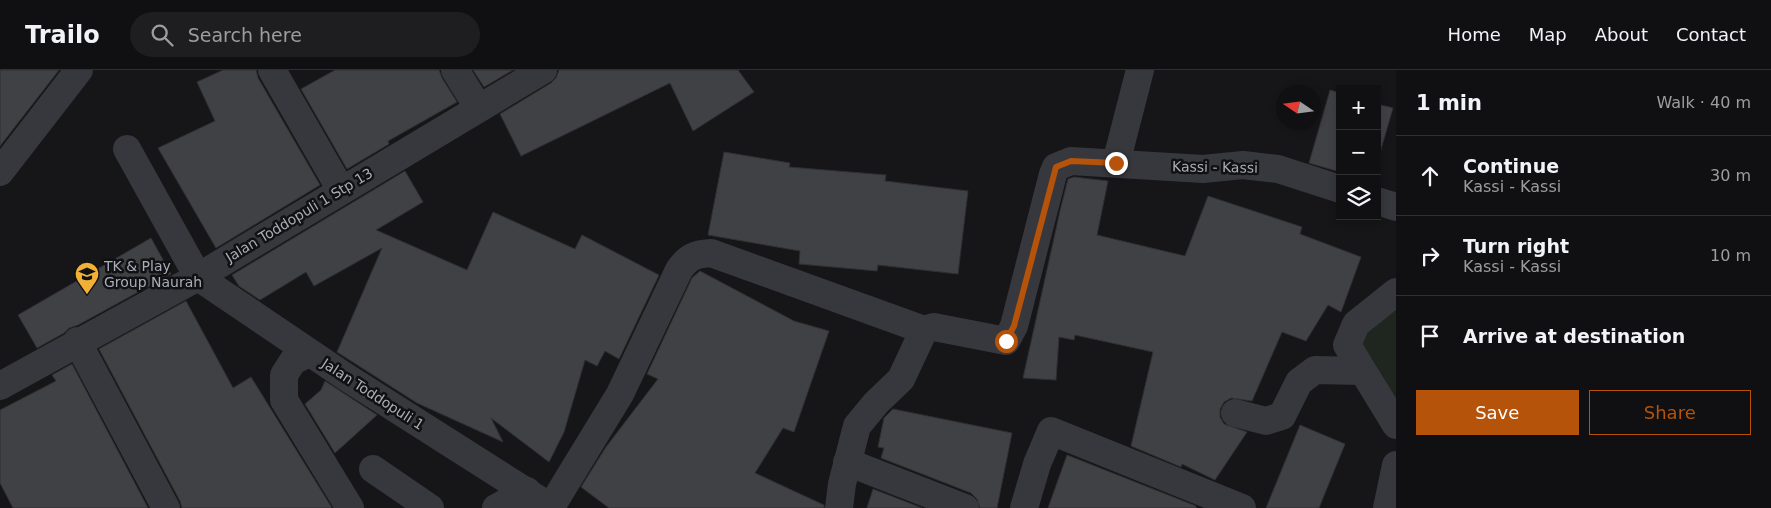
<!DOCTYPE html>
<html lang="en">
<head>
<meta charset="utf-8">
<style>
  :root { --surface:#101012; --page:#1e1e20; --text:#f1f3f6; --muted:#9c9d9f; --line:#303032; --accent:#b45309 }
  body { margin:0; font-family:"DejaVu Sans",sans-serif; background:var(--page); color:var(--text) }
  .controls { position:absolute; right:15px; top:15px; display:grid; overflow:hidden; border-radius:0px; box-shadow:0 2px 8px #0003 }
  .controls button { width:45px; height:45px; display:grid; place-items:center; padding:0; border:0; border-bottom:1px solid var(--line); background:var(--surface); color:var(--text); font:25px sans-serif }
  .compass { position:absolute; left:1276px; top:15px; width:45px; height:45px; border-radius:50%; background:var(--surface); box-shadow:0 2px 8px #0003; rotate:283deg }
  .stop { position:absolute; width:15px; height:15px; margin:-11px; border:4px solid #b45309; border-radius:50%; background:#fff }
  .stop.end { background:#b45309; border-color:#fff; box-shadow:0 1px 5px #0008 }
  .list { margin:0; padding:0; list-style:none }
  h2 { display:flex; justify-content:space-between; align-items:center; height:65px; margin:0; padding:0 20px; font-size:21px }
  h2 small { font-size:16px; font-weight:400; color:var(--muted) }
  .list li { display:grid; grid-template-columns:32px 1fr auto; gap:15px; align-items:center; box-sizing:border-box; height:80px; padding:0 20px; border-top:1px solid var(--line) }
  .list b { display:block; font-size:19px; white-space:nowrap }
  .list p { margin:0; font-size:16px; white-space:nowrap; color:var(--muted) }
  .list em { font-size:16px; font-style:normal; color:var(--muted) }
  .actions { display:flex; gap:10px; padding:15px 20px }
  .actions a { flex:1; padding:11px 0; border:1px solid var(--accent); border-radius:0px; text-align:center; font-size:18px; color:var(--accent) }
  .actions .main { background:var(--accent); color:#fff }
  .icon { flex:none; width:28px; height:28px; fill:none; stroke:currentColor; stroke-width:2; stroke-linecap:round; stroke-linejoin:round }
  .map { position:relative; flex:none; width:1396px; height:438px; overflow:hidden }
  header { display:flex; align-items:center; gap:30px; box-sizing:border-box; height:70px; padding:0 25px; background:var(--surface); border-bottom:1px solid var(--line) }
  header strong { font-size:24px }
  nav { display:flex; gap:28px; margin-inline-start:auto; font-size:18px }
  .search { width:350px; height:45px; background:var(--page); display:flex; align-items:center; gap:12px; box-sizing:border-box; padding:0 18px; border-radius:28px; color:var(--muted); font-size:19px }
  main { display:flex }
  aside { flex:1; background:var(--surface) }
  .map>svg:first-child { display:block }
  .green { fill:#1e261f }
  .building { fill:#404145; stroke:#303034 }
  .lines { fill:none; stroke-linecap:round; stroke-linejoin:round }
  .minor { stroke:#37383d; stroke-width:28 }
  .route { stroke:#b45309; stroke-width:6 }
  .labels { text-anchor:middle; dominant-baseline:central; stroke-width:5; stroke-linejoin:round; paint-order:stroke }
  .street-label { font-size:14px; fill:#a8adb8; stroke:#111113 }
  .poi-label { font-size:14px; fill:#a8adb8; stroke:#111113; text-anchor:start }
</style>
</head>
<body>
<header>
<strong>Trailo</strong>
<div class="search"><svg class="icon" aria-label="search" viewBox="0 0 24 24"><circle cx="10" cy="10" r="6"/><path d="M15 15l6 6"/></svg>Search here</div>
<nav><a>Home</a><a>Map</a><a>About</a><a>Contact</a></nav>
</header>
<main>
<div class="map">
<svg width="1396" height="438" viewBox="0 0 1396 438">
  <rect width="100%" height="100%" fill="#161618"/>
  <!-- green -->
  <polygon class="green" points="1396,239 1396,337 1353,267"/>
  <!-- building -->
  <g class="building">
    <polygon points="0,0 59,0 0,76"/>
    <polygon points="223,0 256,0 258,8 320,115 216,178 158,78 215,51 197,12"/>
    <polygon points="335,0 439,0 442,8 457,32 388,71 389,74 347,99 301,19"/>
    <polygon points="473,0 513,0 484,17"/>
    <polygon points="559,0 738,0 754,22 693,61 670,13 521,86 500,44 551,13 556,8"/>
    <polygon points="1330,20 1340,23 1340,102 1309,93"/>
    <polygon points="1377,34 1393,38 1377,93"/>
    <polygon points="724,82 790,93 789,97 886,105 885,111 968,121 958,204 878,195 877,201 799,194 800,181 708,165"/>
    <polygon points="405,101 423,132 376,160 467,200 493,142 575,179 582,165 659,205 619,289 605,281 597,296 585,290 564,362 549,392 491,348 503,372 417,333 337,282 382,178 314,216 306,202 260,230 239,216 232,205"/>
    <polygon points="1074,107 1108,111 1097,165 1185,186 1208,126 1302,157 1300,164 1361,187 1341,242 1328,235 1306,271 1282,262 1252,331 1231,328 1224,332 1220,339 1220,347 1224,354 1247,362 1215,410 1182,394 1181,397 1131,376 1153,282 1075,265 1074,270 1059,267 1056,310 1023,308 1060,141 1068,109"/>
    <polygon points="151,168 171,204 78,255 69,258 64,263 37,278 18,245"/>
    <polygon points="700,201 794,251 829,261 794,362 783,358 755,403 824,435 824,438 609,438 581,417 606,377 658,309 647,304 692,208"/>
    <polygon points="186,231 233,318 251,307 332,438 182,438 180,431 99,279"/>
    <polygon points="72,294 148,438 13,438 0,413 0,340 56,311 52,305"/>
    <polygon points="325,311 377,345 335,383 305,334 321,320"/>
    <polygon points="893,339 1012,363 997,438 980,438 977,429 971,423 881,388 884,378 878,377 884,348"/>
    <polygon points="1300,355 1345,374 1319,438 1266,438"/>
    <polygon points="1067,385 1196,436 1196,438 1048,438"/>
    <polygon points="873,419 922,438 867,438"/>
  </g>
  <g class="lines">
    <!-- minor -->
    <g class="minor">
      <polyline points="272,0 341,120"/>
      <polyline points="455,0 478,37"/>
      <polyline points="127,79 198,207 346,307 552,438"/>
      <polyline points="1116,93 1140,0"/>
      <polyline points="0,102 79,0"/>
      <polyline points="1377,131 1396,137"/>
      <polyline points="1396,222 1356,254 1347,275 1396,355"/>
      <polyline points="924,260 934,257 1006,271 1014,256 1053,104 1056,97 1071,91 1203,99 1243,95 1278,99 1340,119"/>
      <polyline points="77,271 166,438"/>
      <polyline points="309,283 293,291 284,305 284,330 350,438"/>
      <polyline points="0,316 198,207 543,0"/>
      <polyline points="1235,343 1266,351 1282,346 1299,312 1315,300 1362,301"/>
      <polyline points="847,392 965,438"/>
      <polyline points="373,399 430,438"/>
      <path d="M551 437 620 324 679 200C688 187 695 184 711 183L924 260"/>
      <polyline points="496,438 527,421"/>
      <polyline points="839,438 842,414 857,356 876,333 901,309 924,260"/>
      <polyline points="1024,438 1037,394 1051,361 1242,438"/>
      <polyline points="1387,438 1396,395"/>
    </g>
  </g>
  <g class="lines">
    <!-- route -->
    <polyline class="route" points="1006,271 1014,256 1056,97 1071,91 1116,93"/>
  </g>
  <!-- icons -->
  <defs>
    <symbol id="school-pin" viewBox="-11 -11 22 30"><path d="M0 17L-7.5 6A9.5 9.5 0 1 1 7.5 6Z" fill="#f2b134" stroke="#111113"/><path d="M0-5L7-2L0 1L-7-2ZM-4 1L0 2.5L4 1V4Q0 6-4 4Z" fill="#111"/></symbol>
  </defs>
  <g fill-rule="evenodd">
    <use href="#school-pin" x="73" y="190" width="28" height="38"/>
  </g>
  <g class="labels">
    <!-- street labels -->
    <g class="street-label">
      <text transform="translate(1215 97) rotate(1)">Kassi - Kassi</text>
      <text transform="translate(299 145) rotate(-31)">Jalan Toddopuli 1 Stp 13</text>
      <text transform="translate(373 324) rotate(33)">Jalan Toddopuli 1</text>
    </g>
    <!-- poi labels -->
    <g class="poi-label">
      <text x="104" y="196">TK &amp; Play<tspan x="104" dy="16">Group Naurah</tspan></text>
    </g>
  </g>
</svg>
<div class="controls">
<button>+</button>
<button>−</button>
<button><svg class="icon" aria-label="layers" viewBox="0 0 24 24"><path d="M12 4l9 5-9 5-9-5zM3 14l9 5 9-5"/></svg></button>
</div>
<svg class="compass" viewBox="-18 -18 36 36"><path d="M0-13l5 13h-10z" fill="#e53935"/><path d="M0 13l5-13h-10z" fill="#9c9d9f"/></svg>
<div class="stop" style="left:1006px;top:271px"></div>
<div class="stop end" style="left:1116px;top:93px"></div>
</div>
<aside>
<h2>1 min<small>Walk · 40 m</small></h2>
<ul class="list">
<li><svg class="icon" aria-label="ahead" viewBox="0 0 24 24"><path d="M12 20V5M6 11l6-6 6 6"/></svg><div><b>Continue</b><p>Kassi - Kassi</p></div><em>30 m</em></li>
<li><svg class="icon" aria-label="right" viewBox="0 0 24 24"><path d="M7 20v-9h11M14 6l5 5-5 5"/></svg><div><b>Turn right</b><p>Kassi - Kassi</p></div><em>10 m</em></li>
<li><svg class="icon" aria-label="arrive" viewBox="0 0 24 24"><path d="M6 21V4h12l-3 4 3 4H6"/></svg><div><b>Arrive at destination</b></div></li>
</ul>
<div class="actions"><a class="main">Save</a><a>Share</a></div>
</aside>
</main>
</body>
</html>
